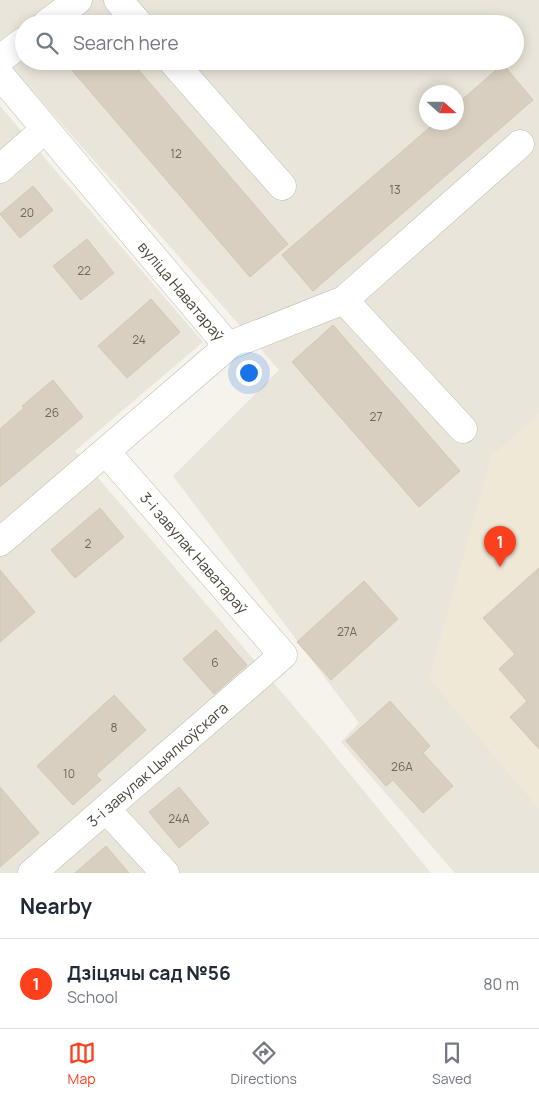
<!DOCTYPE html>
<html lang="en">
<head>
<meta charset="utf-8">
<style>
  :root { --surface:#fff; --page:#f2f2f3; --text:#1f2937; --muted:#747a83; --line:#e0e1e3; --accent:#fc3f1d }
  body { margin:0; font-family:Manrope,sans-serif; background:var(--page); color:var(--text) }
  .compass { position:absolute; left:419px; top:85px; width:45px; height:45px; border-radius:50%; background:var(--surface); box-shadow:0 2px 12px #0003; rotate:111deg }
  .you { position:absolute; left:248px; top:372px; width:18px; height:18px; margin:-12px; border:4px solid #fff; border-radius:50%; background:#1a73e8; box-shadow:0 0 0 8px #1a73e833 }
  .badge { display:grid; place-items:center; width:32px; height:32px; border-radius:50%; background:var(--accent); color:#fff; font-size:16px; font-weight:700 }
  .pin { position:absolute; translate:-50% -41px; filter:drop-shadow(0 1px 2px #0008) }
  .pin::after { content:''; position:absolute; top:26px; width:18px; height:15px; background:inherit; clip-path:polygon(0 0,100% 0,50% 100%) }
  .list { margin:0; padding:0; list-style:none }
  h2 { display:flex; justify-content:space-between; align-items:center; height:65px; margin:0; padding:0 20px; font-size:21px }
  h2 small { font-size:16px; font-weight:400; color:var(--muted) }
  .list li { display:grid; grid-template-columns:32px 1fr auto; gap:15px; align-items:center; box-sizing:border-box; height:90px; padding:0 20px; border-top:1px solid var(--line) }
  .list b { display:block; font-size:19px; white-space:nowrap }
  .list p { margin:0; font-size:16px; white-space:nowrap; color:var(--muted) }
  .list em { font-size:16px; font-style:normal; color:var(--muted) }
  .icon { flex:none; width:28px; height:28px; fill:none; stroke:currentColor; stroke-width:2; stroke-linecap:round; stroke-linejoin:round }
  .map { position:relative; flex:none; width:539px; height:873px; overflow:hidden }
  .search { position:absolute; background:var(--surface); box-shadow:0 2px 12px #0003; left:15px; right:15px; top:15px; height:55px; display:flex; align-items:center; gap:12px; box-sizing:border-box; padding:0 18px; border-radius:28px; color:var(--muted); font-size:19px }
  .sheet { height:155px; background:var(--surface) }
  nav { display:flex; justify-content:space-around; align-items:center; box-sizing:border-box; height:70px; border-top:1px solid var(--line); background:var(--surface); font-size:14px; color:var(--muted) }
  nav a { display:grid; justify-items:center; gap:2px }
  nav .on { color:var(--accent) }
  .map>svg:first-child { display:block }
  .residential { fill:#eae5da; fill-rule:evenodd }
  .education { fill:#efe8d6 }
  .building { fill:#d8cfc1; stroke:#d3c7b4 }
  .lines { fill:none; stroke-linecap:round; stroke-linejoin:round }
  .minor-casing { stroke:#c2bbae; stroke-width:29 }
  .minor { stroke:#fff; stroke-width:28 }
  .labels { text-anchor:middle; dominant-baseline:central; stroke-width:4; stroke-linejoin:round; paint-order:stroke }
  .number-label { font-size:12px; fill:#6e675b }
  .street-label { font-size:15px; fill:#4b4439; stroke:#fff }
</style>
</head>
<body>
<div class="map">
<svg width="539" height="873" viewBox="0 0 539 873">
  <rect width="100%" height="100%" fill="#f6f3ec"/>
  <!-- residential -->
  <g class="residential">
    <path d="M0 0H539V873H455L341 742 359 723 173 476 279 370 0 54ZM24 24H515V61H24ZM426 92H456V122H426Z"/>
    <polygon points="0,106 203,342 75,451 314,730 431,873 0,873"/>
  </g>
  <!-- education -->
  <polygon class="education" points="539,414 539,809 429,678 492,455"/>
  <!-- building -->
  <g class="building">
    <polygon points="64,61 131,61 288,244 250,277"/>
    <polygon points="503,64 533,100 313,291 282,255 436,122 456,122 456,105"/>
    <polygon points="33,186 53,210 20,238 0,214"/>
    <polygon points="87,239 114,273 81,300 53,266"/>
    <polygon points="151,299 180,332 127,378 98,346"/>
    <polygon points="333,325 460,471 419,507 292,362"/>
    <polygon points="53,380 83,417 0,487 0,429 24,408 22,406"/>
    <polygon points="100,508 124,537 75,578 51,550"/>
    <polygon points="539,568 539,749 510,717 527,701 499,669 515,654 483,618"/>
    <polygon points="0,570 35,612 0,642"/>
    <polygon points="364,581 398,619 331,680 297,642"/>
    <polygon points="216,630 247,665 214,694 183,659"/>
    <polygon points="114,695 146,730 96,775 101,780 73,805 37,766"/>
    <polygon points="390,701 430,746 423,753 453,786 423,813 393,780 386,786 346,741"/>
    <polygon points="0,787 39,833 0,867"/>
    <polygon points="179,787 209,823 179,848 149,812"/>
    <polygon points="106,846 129,873 75,873"/>
  </g>
  <g class="lines">
    <defs>
      <g id="minor">
        <polyline points="118,0 139,24"/>
        <polyline points="46,24 78,0"/>
        <polyline points="0,59 24,41"/>
        <polyline points="172,61 282,186"/>
        <path id="s1" d="M0 75 228 346 0 542"/>
        <polyline points="0,169 44,130"/>
        <polyline points="344,300 463,429"/>
        <polyline points="228,346 344,300 520,144"/>
        <polyline points="106,809 165,873"/>
        <path id="s2" d="M32 873 283 655 106 452"/>
      </g>
    </defs>
    <!-- minor casing -->
    <use href="#minor" class="minor-casing"/>
    <!-- minor -->
    <use href="#minor" class="minor"/>
  </g>
  <g class="labels">
    <!-- number labels -->
    <g class="number-label">
      <text x="176" y="153">12</text>
      <text x="395" y="189">13</text>
      <text x="27" y="212">20</text>
      <text x="84" y="270">22</text>
      <text x="139" y="339">24</text>
      <text x="52" y="412">26</text>
      <text x="376" y="416">27</text>
      <text x="88" y="543">2</text>
      <text x="347" y="631">27А</text>
      <text x="215" y="662">6</text>
      <text x="114" y="727">8</text>
      <text x="402" y="766">26А</text>
      <text x="69" y="773">10</text>
      <text x="179" y="818">24А</text>
    </g>
    <!-- street labels -->
    <g class="street-label">
      <text stroke="none"><textPath href="#s1" startOffset="282">вуліца Наватараў</textPath></text>
      <text transform="translate(194 553) rotate(49)">3-і завулак Наватараў</text>
      <text stroke="none"><textPath href="#s2" startOffset="166">3-і завулак Цыялкоўскага</textPath></text>
    </g>
  </g>
</svg>
<svg class="compass" viewBox="-18 -18 36 36"><path d="M0-13l5 13h-10z" fill="#e53935"/><path d="M0 13l5-13h-10z" fill="#747a83"/></svg>
<div class="you"></div>
<div class="pin badge" style="left:500px;top:567px">1</div>
<div class="search"><svg class="icon" aria-label="search" viewBox="0 0 24 24"><circle cx="10" cy="10" r="6"/><path d="M15 15l6 6"/></svg>Search here</div>
</div>
<section class="sheet">
<h2>Nearby<small></small></h2>
<ul class="list">
<li><span class="badge">1</span><div><b>Дзіцячы сад №56</b><p>School</p></div><em>80 m</em></li>
</ul>
</section>
<nav>
<a class="on"><svg class="icon" aria-label="map" viewBox="0 0 24 24"><path d="M3 6l6-2 6 2 6-2v14l-6 2-6-2-6 2zM9 4v14M15 6v14"/></svg>Map</a>
<a><svg class="icon" aria-label="directions" viewBox="0 0 24 24"><path d="M12 3l9 9-9 9-9-9zM9 14v-3h6M13 9l2 2-2 2"/></svg>Directions</a>
<a><svg class="icon" aria-label="saved" viewBox="0 0 24 24"><path d="M7 4h10v16l-5-4-5 4z"/></svg>Saved</a>
</nav>
</body>
</html>
